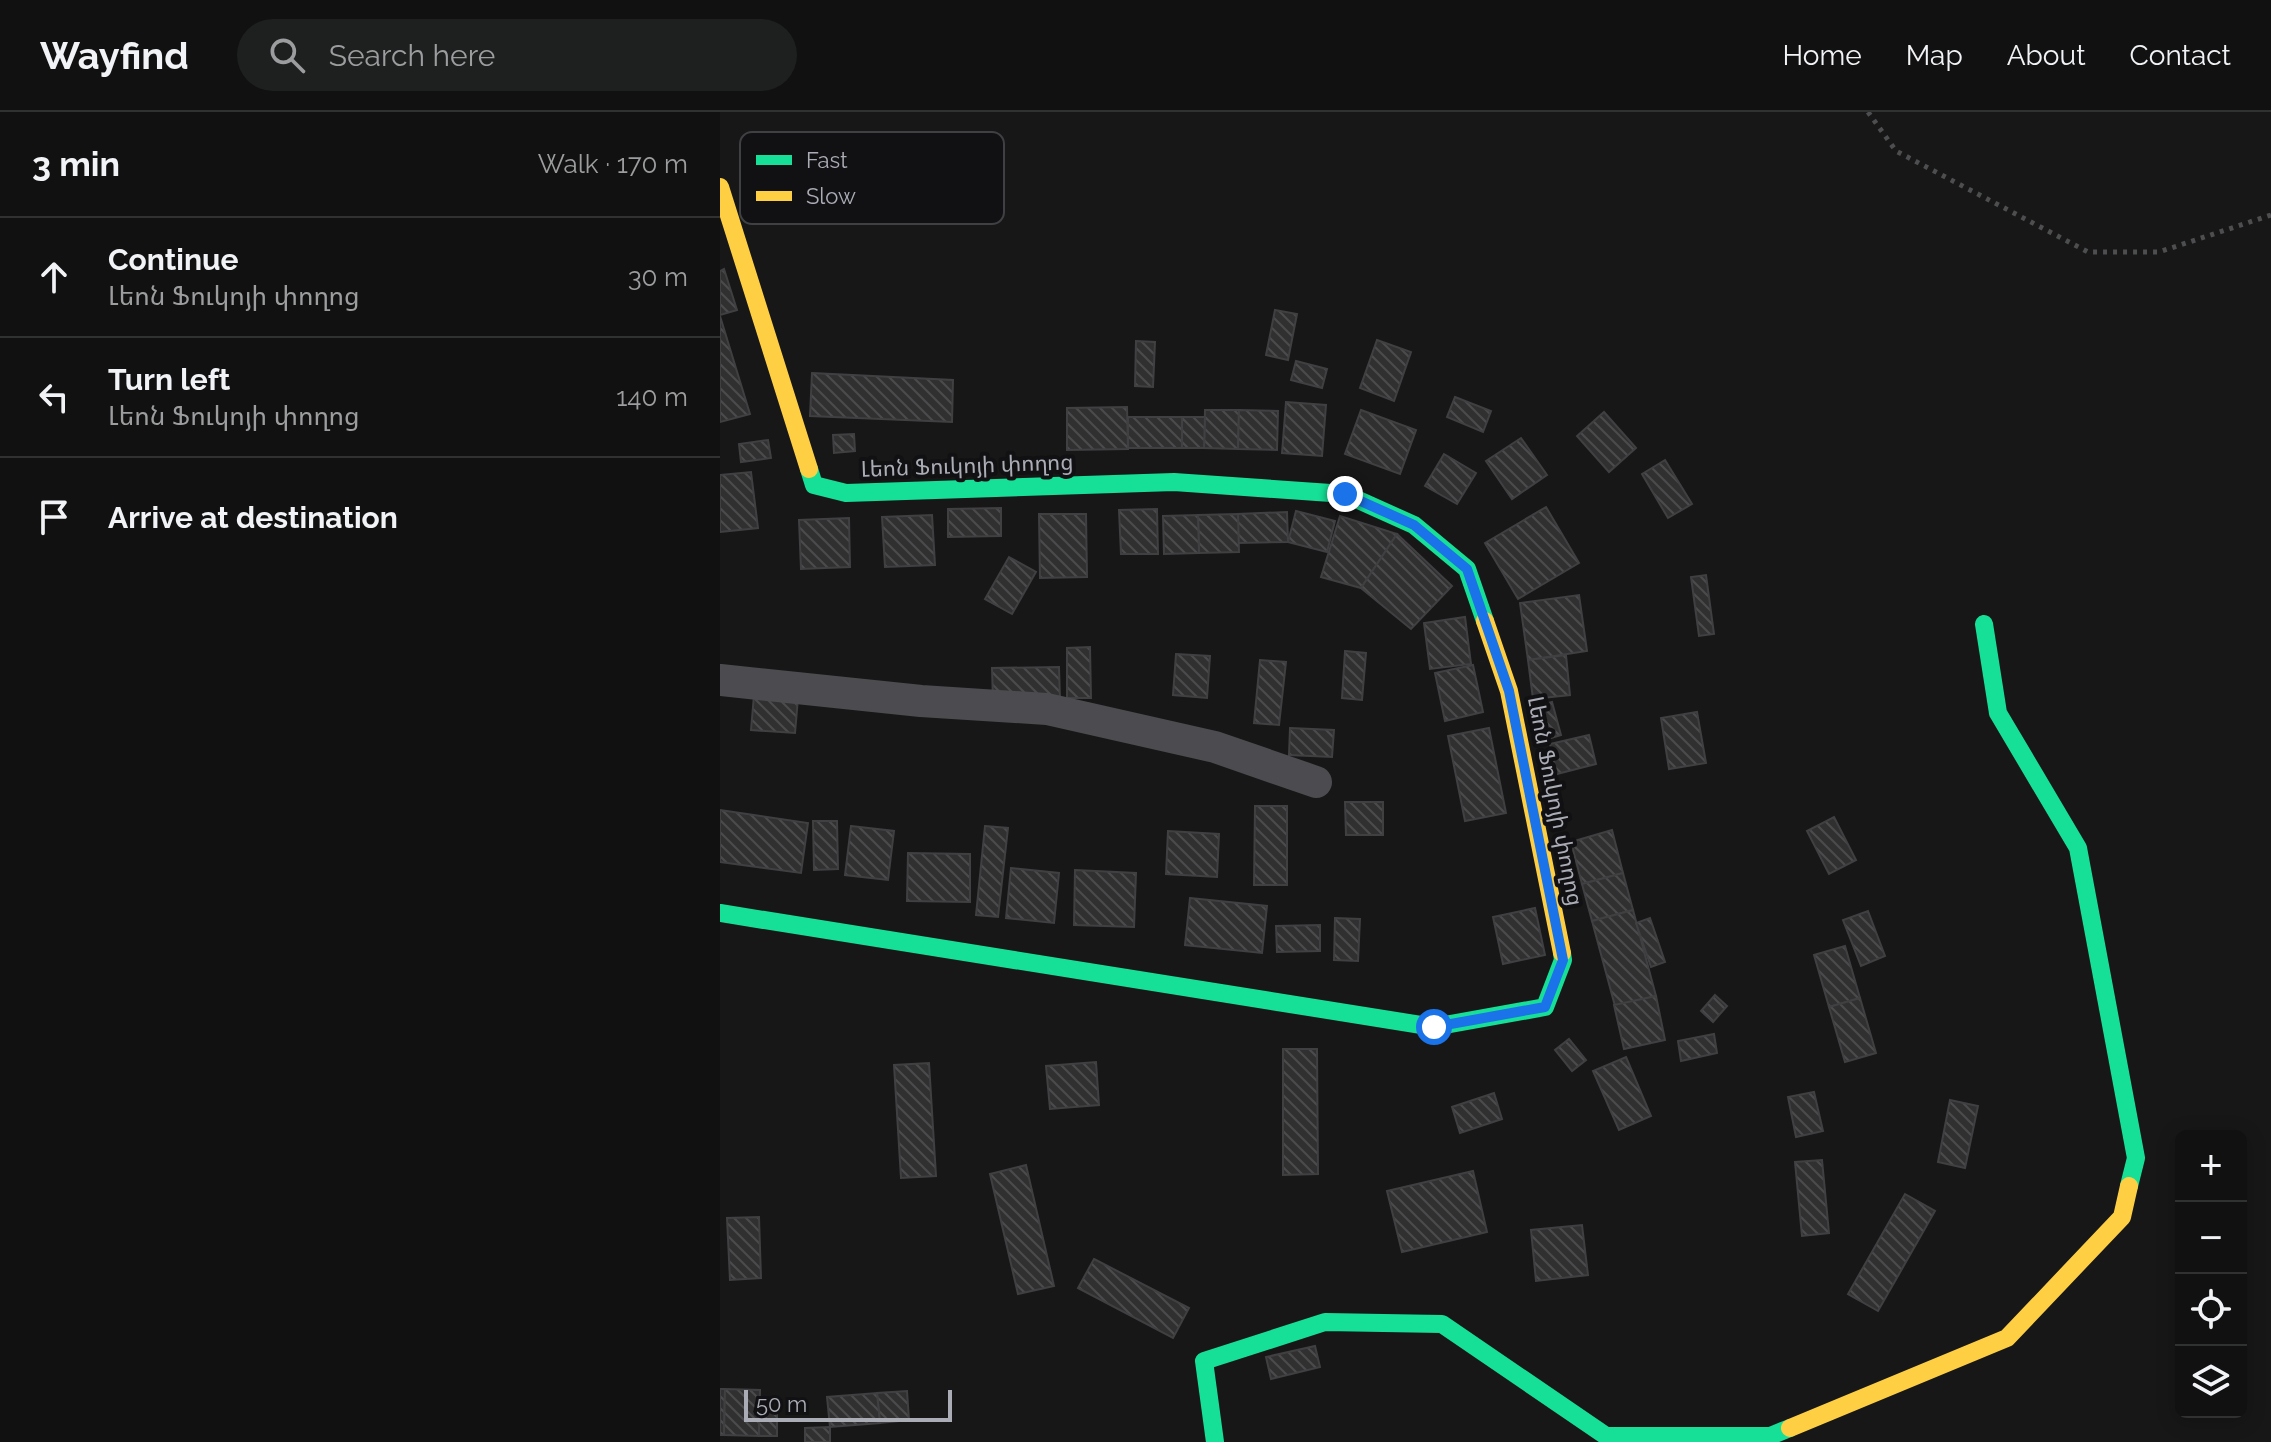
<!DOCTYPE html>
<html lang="en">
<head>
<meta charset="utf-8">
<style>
  :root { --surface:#111; --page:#1e1f1f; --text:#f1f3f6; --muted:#9c9d9f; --line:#303131 }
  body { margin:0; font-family:Raleway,"Noto Sans Armenian",sans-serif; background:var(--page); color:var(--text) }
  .controls { position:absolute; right:24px; bottom:24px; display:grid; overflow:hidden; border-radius:12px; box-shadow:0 4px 20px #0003 }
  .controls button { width:72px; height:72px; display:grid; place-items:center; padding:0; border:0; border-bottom:2px solid var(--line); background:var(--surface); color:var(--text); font:40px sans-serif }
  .scale { position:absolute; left:24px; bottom:20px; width:208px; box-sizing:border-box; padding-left:8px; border:4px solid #aaacb6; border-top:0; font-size:22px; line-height:28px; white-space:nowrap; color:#aaacb6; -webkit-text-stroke:6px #111113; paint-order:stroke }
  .stop { position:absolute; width:24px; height:24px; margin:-18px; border:6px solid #1a73e8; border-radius:50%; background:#fff }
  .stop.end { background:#1a73e8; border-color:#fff; box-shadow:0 2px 8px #0008 }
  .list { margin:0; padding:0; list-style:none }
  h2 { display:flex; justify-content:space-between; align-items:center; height:104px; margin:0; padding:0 32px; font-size:34px }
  h2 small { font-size:26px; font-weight:400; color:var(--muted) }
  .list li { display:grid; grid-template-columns:52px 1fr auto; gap:24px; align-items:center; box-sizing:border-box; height:120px; padding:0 32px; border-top:2px solid var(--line) }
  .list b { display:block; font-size:30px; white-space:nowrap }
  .list p { margin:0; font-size:26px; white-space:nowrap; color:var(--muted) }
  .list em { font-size:26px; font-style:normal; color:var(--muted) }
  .icon { flex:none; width:44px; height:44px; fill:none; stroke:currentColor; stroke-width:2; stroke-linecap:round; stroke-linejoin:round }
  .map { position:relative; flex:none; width:1551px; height:1330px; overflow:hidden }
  header { display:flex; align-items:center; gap:48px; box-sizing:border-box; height:112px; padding:0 40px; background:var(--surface); border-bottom:2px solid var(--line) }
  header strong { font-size:38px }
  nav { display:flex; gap:44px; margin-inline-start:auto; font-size:28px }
  .search { width:560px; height:72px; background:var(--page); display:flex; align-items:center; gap:20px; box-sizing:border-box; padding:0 28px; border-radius:44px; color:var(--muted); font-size:30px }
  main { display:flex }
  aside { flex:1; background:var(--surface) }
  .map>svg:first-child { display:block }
  .building { fill:url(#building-back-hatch); stroke:#404043; stroke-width:2 }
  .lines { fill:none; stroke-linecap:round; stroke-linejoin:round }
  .path { stroke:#4d4e50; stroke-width:5; stroke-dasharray:4 6; stroke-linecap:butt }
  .street { stroke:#4c4c50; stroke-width:32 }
  .fast { stroke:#16e098; stroke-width:18 }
  .slow { stroke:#ffcf43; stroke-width:18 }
  .route { stroke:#1a73e8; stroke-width:10 }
  .labels { text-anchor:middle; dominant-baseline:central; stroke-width:8; stroke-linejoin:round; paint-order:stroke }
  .street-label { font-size:22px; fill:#aaacb6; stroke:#111113 }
  .key { fill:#111113; stroke:#3f4044; stroke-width:2 }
  .key-label { font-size:22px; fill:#aaacb6 }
</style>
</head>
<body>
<header>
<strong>Wayfind</strong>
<div class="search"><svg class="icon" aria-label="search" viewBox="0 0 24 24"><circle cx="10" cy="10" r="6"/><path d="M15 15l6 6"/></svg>Search here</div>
<nav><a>Home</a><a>Map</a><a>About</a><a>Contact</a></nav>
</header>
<main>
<aside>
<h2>3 min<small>Walk · 170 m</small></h2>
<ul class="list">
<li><svg class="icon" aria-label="ahead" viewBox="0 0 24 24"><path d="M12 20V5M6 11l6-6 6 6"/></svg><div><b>Continue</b><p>Լեոն Ֆուկոյի փողոց</p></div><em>30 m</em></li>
<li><svg class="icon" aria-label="left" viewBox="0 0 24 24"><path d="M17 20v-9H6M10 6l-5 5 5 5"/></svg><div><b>Turn left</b><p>Լեոն Ֆուկոյի փողոց</p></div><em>140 m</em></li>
<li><svg class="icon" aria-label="arrive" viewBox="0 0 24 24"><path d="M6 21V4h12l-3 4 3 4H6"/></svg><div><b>Arrive at destination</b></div></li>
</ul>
</aside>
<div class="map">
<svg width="1551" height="1330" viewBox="0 0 1551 1330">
  <defs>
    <pattern id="building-back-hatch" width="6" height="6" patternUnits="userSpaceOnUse" patternTransform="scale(2)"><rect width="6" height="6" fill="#303031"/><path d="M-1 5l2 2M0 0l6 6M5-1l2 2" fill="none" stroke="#4b4b4d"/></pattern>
  </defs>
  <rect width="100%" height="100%" fill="#171717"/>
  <!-- building -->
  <g class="building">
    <polygon points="4,157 17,198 0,203 0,159"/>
    <polygon points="555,198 577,202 568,248 546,243"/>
    <polygon points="0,204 30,302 0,310"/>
    <polygon points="657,228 691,240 674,289 640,276"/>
    <polygon points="416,229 435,230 433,275 415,274"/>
    <polygon points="576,249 607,257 602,276 571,268"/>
    <polygon points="92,261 233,268 232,310 90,304"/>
    <polygon points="735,285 771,299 763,320 727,305"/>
    <polygon points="566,290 606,293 602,344 562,341"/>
    <polygon points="407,295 408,337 347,338 347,296"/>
    <polygon points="485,298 519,298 518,337 484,336"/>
    <polygon points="519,298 558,299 557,338 518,337"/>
    <polygon points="641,298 696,318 680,362 625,342"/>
    <polygon points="884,300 916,336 889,360 857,324"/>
    <rect x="408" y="305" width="54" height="31"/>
    <polygon points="462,305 485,305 484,336 462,336"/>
    <polygon points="134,322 135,339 114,341 113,323"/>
    <polygon points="801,326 827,363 792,387 766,349"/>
    <polygon points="48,328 51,346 21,350 19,332"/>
    <polygon points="724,342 756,361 737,392 705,374"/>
    <polygon points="945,348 972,392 948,406 922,362"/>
    <polygon points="31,360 38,416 0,420 0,363"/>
    <polygon points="826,395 859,451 798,487 765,431"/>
    <polygon points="281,396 281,424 228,425 228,397"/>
    <polygon points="437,397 438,442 401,442 399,398"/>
    <polygon points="576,399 615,409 607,440 568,430"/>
    <polygon points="567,400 568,430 518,431 518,402"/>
    <polygon points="319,402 366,402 367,465 320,466"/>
    <polygon points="518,402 519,440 479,441 478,403"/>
    <polygon points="212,403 215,453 165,455 162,405"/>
    <polygon points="478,403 479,441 444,442 443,404"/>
    <polygon points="620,404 677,422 641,476 601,465"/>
    <polygon points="129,406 130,455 81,457 79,408"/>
    <polygon points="677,422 732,474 691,517 641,476"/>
    <polygon points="289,445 316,460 292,502 265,487"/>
    <polygon points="986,463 994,522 979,524 971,465"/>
    <polygon points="859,483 867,539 808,548 800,491"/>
    <polygon points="745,505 751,552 710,557 704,511"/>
    <polygon points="370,535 371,586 347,586 347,536"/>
    <polygon points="625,539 646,541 642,588 622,586"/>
    <polygon points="456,542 490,544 487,586 453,583"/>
    <polygon points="846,543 850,583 813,587 808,548"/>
    <polygon points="540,548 566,550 559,613 534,611"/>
    <polygon points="753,553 763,600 725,609 715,561"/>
    <polygon points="339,555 340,588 273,589 272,556"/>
    <polygon points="34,583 78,586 75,621 31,618"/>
    <polygon points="832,590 841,623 821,629 811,596"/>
    <polygon points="977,600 986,651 949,657 941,606"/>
    <polygon points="570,616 614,618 612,645 569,643"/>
    <polygon points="769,616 786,701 745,709 728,624"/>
    <polygon points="869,623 876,652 837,662 830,632"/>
    <polygon points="625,690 663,690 663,723 626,723"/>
    <polygon points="535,694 567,694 567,773 534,773"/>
    <polygon points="0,698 88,711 81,761 0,750"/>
    <polygon points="1114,705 1136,748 1109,762 1087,719"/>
    <polygon points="93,709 117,709 118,757 94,758"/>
    <polygon points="131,714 174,719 168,768 125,763"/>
    <polygon points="265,714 288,716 278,805 256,803"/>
    <polygon points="892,718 903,761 862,772 851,730"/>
    <polygon points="448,719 499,722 497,765 446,762"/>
    <polygon points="188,741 250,742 250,790 187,789"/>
    <polygon points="291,756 339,761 334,811 286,806"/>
    <polygon points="355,758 416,761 414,815 354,813"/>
    <polygon points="903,761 913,798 872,809 862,772"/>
    <polygon points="470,786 547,794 542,841 465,833"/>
    <polygon points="815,796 825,843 783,852 773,805"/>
    <polygon points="913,798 936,884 895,894 872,809"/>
    <polygon points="1148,799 1165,844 1141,854 1123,808"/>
    <polygon points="615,806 640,807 638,849 614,848"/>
    <polygon points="930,806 945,850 931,855 916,811"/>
    <polygon points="600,813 600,839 557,840 556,814"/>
    <polygon points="1125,834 1140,886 1109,895 1094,843"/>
    <polygon points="995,883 1007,894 993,910 981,899"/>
    <polygon points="936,884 945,928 904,937 894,893"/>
    <polygon points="1140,886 1156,941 1125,950 1109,895"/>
    <polygon points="994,922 997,941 961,949 958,929"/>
    <polygon points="849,927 866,948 852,959 835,938"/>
    <polygon points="563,937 597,937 598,1062 563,1063"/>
    <polygon points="906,945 931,1004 899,1018 873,959"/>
    <polygon points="376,950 379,993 330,997 326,954"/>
    <polygon points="209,951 216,1064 181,1066 174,953"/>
    <polygon points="1094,980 1103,1019 1076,1025 1068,985"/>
    <polygon points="774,981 782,1007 740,1021 732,995"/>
    <polygon points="1230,988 1258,994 1245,1056 1218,1050"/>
    <polygon points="1102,1048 1109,1121 1082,1124 1075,1050"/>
    <polygon points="306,1053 334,1174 298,1182 270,1062"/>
    <polygon points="753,1059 767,1120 682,1140 667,1079"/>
    <polygon points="1185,1082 1215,1099 1158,1199 1128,1182"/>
    <polygon points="39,1105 41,1166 10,1168 7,1106"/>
    <polygon points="862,1113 868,1163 816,1169 811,1118"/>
    <polygon points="374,1147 469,1196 453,1226 358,1176"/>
    <polygon points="595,1234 600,1255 551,1267 546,1245"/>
    <polygon points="0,1277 5,1277 4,1323 0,1323"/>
    <polygon points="5,1277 40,1278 39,1324 4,1323"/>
    <polygon points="187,1279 189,1308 160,1311 157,1281"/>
    <polygon points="157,1281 160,1311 110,1315 107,1285"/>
    <rect x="39" y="1300" width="18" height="24"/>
    <polygon points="110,1315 110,1330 85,1330 85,1316"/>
  </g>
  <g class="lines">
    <!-- path -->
    <polyline class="path" points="1148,0 1176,39 1368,140 1439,140 1551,103"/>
    <!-- street -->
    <polyline class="street" points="0,568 201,589 327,597 495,635 596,670"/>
    <!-- fast -->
    <g class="fast">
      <polyline points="89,357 94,373 126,381 454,370 625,382 694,413 747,457 765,509"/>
      <polyline points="1264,512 1278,601 1358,736 1416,1046 1409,1074"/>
      <polyline points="0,801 714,915 825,895 843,848 842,841"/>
      <polyline points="495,1330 484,1249 605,1210 722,1212 886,1324 1050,1324 1070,1316"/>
    </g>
    <!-- slow -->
    <g class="slow">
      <polyline points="0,75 89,357"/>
      <polyline points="765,509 789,579 842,841"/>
      <polyline points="1070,1316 1287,1226 1402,1105 1409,1074"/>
    </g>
  </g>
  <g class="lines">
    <!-- route -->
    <polyline class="route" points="625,382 694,413 747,457 789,579 843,848 825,895 714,915"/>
  </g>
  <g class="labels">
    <!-- street labels -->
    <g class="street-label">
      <text transform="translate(247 353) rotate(-2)">Լեոն Ֆուկոյի փողոց</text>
      <text transform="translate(836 689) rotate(79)">Լեոն Ֆուկոյի փողոց</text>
    </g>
  </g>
  <!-- legend -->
  <rect x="20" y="20" width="264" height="92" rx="12" class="key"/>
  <rect x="36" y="43" width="36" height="10" fill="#16e098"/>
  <rect x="36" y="79" width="36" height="10" fill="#ffcf43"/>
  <g class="key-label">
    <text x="86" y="56">Fast</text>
    <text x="86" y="92">Slow</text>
  </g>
</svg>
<div class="controls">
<button>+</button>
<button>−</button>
<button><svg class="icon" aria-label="locate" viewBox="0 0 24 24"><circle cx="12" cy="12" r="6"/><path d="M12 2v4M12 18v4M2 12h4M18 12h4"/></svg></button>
<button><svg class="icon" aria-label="layers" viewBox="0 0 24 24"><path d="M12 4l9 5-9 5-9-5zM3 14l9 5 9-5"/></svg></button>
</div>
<div class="scale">50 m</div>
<div class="stop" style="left:714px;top:915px"></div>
<div class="stop end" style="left:625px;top:382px"></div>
</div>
</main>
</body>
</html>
